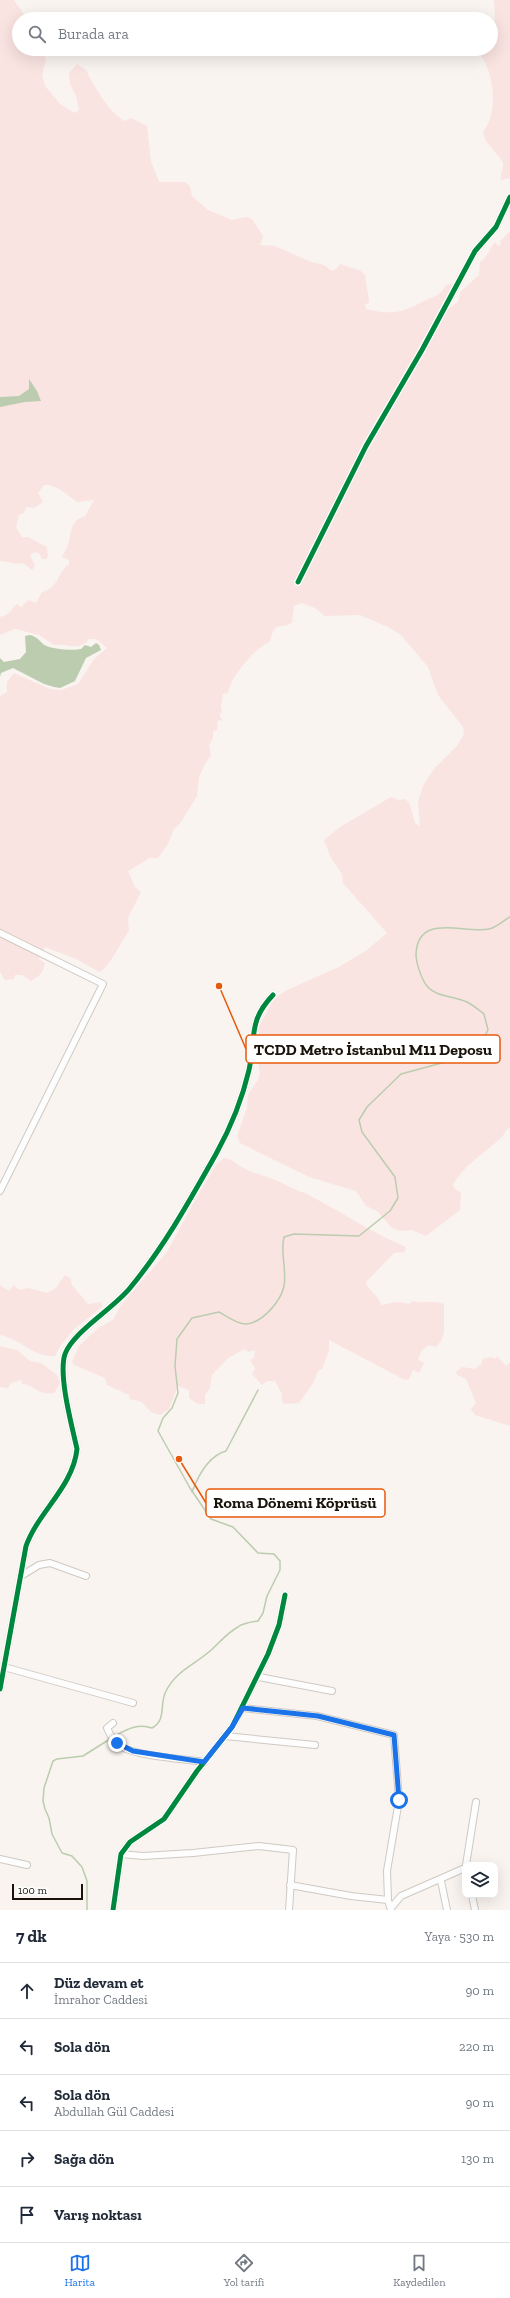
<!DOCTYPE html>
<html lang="tr">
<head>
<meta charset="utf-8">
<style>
  :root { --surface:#fff; --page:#f2f2f3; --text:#1f2937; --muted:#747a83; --line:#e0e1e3; --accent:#1a73e8 }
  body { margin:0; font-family:"Zilla Slab",serif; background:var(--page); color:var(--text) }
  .controls { position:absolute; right:12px; bottom:12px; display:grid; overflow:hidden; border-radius:8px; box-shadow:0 4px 16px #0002 }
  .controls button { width:36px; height:36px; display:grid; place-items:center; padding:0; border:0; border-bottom:1px solid var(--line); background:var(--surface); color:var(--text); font:20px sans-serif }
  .scale { position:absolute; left:12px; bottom:10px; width:71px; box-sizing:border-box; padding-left:4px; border:2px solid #19130a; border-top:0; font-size:11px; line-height:14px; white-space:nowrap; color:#19130a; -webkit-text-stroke:3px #fff; paint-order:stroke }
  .stop { position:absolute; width:12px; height:12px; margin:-9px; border:3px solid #1a73e8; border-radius:50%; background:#fff }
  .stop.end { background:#1a73e8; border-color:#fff; box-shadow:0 1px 4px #0008 }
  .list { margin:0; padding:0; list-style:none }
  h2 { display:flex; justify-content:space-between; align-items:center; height:52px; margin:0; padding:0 16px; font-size:17px }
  h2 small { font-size:13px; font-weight:400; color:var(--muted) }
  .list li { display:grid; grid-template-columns:26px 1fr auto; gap:12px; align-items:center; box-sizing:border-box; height:56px; padding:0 16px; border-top:1px solid var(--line) }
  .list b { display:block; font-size:15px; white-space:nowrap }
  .list p { margin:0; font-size:13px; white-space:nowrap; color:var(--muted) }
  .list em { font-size:13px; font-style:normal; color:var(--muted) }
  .icon { flex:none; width:22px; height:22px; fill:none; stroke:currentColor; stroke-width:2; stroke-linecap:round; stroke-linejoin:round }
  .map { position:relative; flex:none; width:510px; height:1910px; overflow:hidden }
  .search { position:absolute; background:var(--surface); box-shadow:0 4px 16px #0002; left:12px; right:12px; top:12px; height:44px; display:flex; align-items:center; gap:10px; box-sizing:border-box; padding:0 14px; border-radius:22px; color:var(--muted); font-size:15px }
  .sheet { height:332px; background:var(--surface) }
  nav { display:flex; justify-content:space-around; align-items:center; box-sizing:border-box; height:56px; border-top:1px solid var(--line); background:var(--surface); font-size:11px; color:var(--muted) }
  nav a { display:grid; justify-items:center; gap:2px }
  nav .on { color:var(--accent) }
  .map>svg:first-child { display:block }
  .green { fill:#fae4e2 }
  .water { fill:#bbccaf }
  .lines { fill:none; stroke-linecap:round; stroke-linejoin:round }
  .stream { stroke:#bbccaf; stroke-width:1.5 }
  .minor-casing { stroke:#cfc9c2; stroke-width:8 }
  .minor { stroke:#fefdfd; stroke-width:6 }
  .cycleway-casing { stroke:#fff; stroke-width:8 }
  .cycleway { stroke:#00873e; stroke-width:5 }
  .route { stroke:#1a73e8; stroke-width:5 }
  .leader { fill:none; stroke:#e8590c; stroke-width:1.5 }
  .callout-dot { fill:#e8590c; stroke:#fff; stroke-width:1.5 }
  .callout { fill:#fff; stroke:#e8590c; stroke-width:1.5 }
  .callout-label { font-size:16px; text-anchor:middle; font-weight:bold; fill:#19130a }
</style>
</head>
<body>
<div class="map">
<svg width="510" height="1910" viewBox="0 0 510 1910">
  <rect width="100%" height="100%" fill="#f9f4ef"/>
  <!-- green -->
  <g class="green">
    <path d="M0 0H14L27 19H19V49H40L46 59 42 75 45 86 61 105 75 113 79 110 76 96 70 84 69 73 77 64 86 70C94 86 109 113 125 121L131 118 147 126 151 161 159 182H185L190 186 192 196 208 210 232 220 246 217 252 219 263 236 260 245 275 246 311 262 324 265 332 271 336 269 340 264 361 271 365 275 369 300V303L365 304 366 309C390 315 402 313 422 302 427 299 434 297 439 294 445 289 444 283 453 284L445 308 448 309 458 302 460 292 479 275 480 262C488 257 489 249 495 242L498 246 501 244 500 241 510 231V227V1127C506 1130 505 1133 502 1137 485 1153 465 1164 453 1184L454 1188 461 1193 460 1210 426 1236 412 1230 401 1231 392 1228 377 1211 366 1206 356 1191 309 1177 240 1143 237 1136 247 1108 248 1094 258 1080 260 1073 258 1059 261 1041 258 1028 274 999 285 991 339 967 367 950 387 933 343 883 342 874 331 858 324 840 340 827 391 797 399 800 404 799 409 802 415 823 420 826 418 801 423 786 433 770 457 746 464 734 463 727 438 695 428 667 401 635 388 627 360 615 325 616 315 608 302 603 294 606 292 622C282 631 275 618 270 642 256 646 229 679 228 693L223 694 221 706 222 712 219 715 223 721 218 720 217 730 213 731V738L209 745 211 756 206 762 199 777 197 796 181 822 174 829 168 844 158 858H150L128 871 135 887 141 892 128 918 129 931C122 940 108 970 99 972L76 959 45 947 39 959 45 963C43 974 39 976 31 981L22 975H15L14 979 5 980 0 972V696L7 692V682L14 673 50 689 61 690 78 684 94 659 107 648 96 639H89C79 653 66 642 54 645L39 635 15 629 0 635V617C10 615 10 610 17 604L21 607 28 600 36 603 42 592C59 588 57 573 69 564V560L62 557C63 553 65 552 67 548 72 536 68 521 85 516L94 500 77 502C69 496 54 483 44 485L38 493 43 502 34 508 26 507 24 513 19 515 16 527 22 537H28L47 547 48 556 46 559H42L40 554 35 552 30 555 35 566 32 570 23 563C14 565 8 561 0 561Z"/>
    <path d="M494 0H510V178L501 180C500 173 504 168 503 162L486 141 483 132C499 113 494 71 479 53V49H491V31L495 22Z"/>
    <path d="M224 1158C232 1159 234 1162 240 1166 250 1172 262 1175 273 1179 284 1183 293 1190 305 1193 339 1210 371 1233 406 1247L405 1252 394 1253 366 1282C368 1291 379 1295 381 1305L397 1302 409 1304 413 1301C423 1304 434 1300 444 1304V1333L441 1341 436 1347 429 1345 422 1350 418 1359 424 1363 419 1373 413 1370 409 1379 405 1380 329 1340V1350L322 1369 318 1371 314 1382 299 1403 284 1404 282 1401V1394L275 1381H267L262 1385 252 1374 255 1368 250 1360 254 1358 255 1350 248 1352 245 1349 228 1358 212 1375 210 1388 205 1395V1404H198L189 1398V1390L178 1386 169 1409 160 1415 151 1412 142 1402 130 1399 129 1395 107 1385 105 1378 74 1365 72 1362 79 1346 98 1328 113 1320 121 1305 167 1252 194 1202 216 1165Z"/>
    <path d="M65 1275 70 1278 72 1285 88 1304 102 1302V1307L74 1329 60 1346 55 1356C35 1358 20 1339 0 1335V1285L9 1291 14 1285 19 1290 29 1288 47 1293 56 1288Z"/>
    <path d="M0 1346 17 1350 30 1361 41 1363 57 1375 60 1384 54 1393C35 1395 36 1385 22 1384L21 1380 11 1383 8 1388 0 1387Z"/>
    <polygon points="496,1355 506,1366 510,1362 510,1426 475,1415 471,1409 476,1403 466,1379 457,1375 456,1372 462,1367 475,1369 482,1363 482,1359 492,1357 494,1359 497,1357"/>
  </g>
  <!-- water -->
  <g class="water">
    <polygon points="29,379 37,391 41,401 25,402 0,407 0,397 19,396 29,389"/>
    <path d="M30 635C37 637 39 640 43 644 48 649 74 651 81 649L85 645 91 647 96 643 99 645 101 650 86 658 75 681 60 688 54 687 44 684 13 668 1 673 0 677V658L4 662 20 659 26 652 25 636Z"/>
  </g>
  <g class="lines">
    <!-- stream -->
    <g class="stream">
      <path d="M192 1492C198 1476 208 1456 226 1451L258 1390"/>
      <path d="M113 1737C126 1730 137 1723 152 1728 167 1720 159 1704 166 1691 176 1671 194 1665 210 1651 219 1643 227 1633 238 1627 243 1623 252 1622 258 1621L263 1613 267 1596 280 1570V1561L274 1554 258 1553 233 1527 211 1519 190 1488 158 1431 163 1418 172 1408 178 1393 175 1366 177 1339 192 1318 219 1312C226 1316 238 1325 247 1324 263 1322 281 1301 284 1286 287 1269 280 1253 284 1237L294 1234 359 1236 390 1211 398 1198 395 1177 362 1132 359 1120 367 1107 401 1074 464 1057 482 1041 488 1030 484 1014C479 1010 473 1005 467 1002 454 996 436 997 427 986 421 979 416 962 416 954 418 912 464 934 489 929 496 928 504 920 510 917"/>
      <polyline points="87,1910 87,1881 82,1867 72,1856 62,1853 52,1834 49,1818 45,1809 43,1801 44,1788 53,1761 57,1759 83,1756 110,1739"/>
    </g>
    <defs>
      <g id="minor">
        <polyline points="298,582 366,446 422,350 475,251 496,227 510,197"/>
        <polyline points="0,933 103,984 0,1191"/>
        <polyline points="21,1576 39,1565 50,1563 86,1576"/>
        <polyline points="4,1667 133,1703"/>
        <polyline points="259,1677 332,1691"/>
        <path d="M0 1689 26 1546C38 1512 73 1487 77 1449 72 1426 58 1375 65 1354 73 1332 114 1308 130 1288 164 1247 190 1200 216 1154 231 1127 242 1100 249 1070 256 1037 248 1021 273 995"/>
        <polyline points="243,1708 317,1716 394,1735 399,1800 387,1871 388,1900 391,1910"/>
        <path d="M113 1723 107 1728C110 1735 114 1742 120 1746 135 1756 184 1759 204 1762"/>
        <polyline points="225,1736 315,1745"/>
        <polyline points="121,1854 143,1856 193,1853 259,1846 293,1850 289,1910"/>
        <polyline points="0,1859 27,1865"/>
        <polyline points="466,1865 476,1802"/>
        <polyline points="441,1881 447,1910"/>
        <polyline points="290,1885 351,1896 388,1900"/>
        <polyline points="472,1895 475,1910"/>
        <polyline points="391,1908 401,1896 465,1868"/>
        <polyline points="113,1910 121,1854 130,1842 164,1819 197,1771 232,1727 268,1654 279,1625 285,1595"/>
      </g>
    </defs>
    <!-- minor casing -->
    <use href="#minor" class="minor-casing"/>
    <!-- minor -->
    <use href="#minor" class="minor"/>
    <defs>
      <g id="cycleway">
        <polyline points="298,582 366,446 422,350 475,251 496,227 510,197"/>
        <path d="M0 1689 26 1546C38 1512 73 1487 77 1449 72 1426 58 1375 65 1354 73 1332 114 1308 130 1288 164 1247 190 1200 216 1154 231 1127 242 1100 249 1070 256 1037 248 1021 273 995"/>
        <polyline points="113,1910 121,1854 130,1842 164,1819 197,1771 232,1727 268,1654 279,1625 285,1595"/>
      </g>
    </defs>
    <!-- cycleway casing -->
    <use href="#cycleway" class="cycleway-casing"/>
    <!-- cycleway -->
    <use href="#cycleway" class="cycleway"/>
  </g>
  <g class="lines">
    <!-- route -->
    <polyline class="route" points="117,1743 133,1751 204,1762 232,1727 243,1708 318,1716 394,1735 399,1800"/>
  </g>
  <!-- callouts -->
  <path class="leader" d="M219 986L246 1049M179 1459L206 1503"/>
  <g class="callout-dot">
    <circle cx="219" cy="986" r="4"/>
    <circle cx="179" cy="1459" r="4"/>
  </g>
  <g class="callout">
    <rect x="246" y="1035" width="254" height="28" rx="4"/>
    <rect x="206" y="1489" width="179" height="28" rx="4"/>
  </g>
  <g class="callout-label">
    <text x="373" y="1055">TCDD Metro İstanbul M11 Deposu</text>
    <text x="295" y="1508">Roma Dönemi Köprüsü</text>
  </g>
</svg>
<div class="controls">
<button><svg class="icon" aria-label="layers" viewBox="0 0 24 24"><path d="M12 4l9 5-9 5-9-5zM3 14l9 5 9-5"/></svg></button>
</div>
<div class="scale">100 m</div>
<div class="stop" style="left:399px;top:1800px"></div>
<div class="stop end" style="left:117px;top:1743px"></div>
<div class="search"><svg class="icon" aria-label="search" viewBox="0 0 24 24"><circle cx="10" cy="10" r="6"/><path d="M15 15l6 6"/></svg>Burada ara</div>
</div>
<section class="sheet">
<h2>7 dk<small>Yaya · 530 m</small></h2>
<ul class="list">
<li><svg class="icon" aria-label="ahead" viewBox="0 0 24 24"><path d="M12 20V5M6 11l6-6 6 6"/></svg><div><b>Düz devam et</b><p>İmrahor Caddesi</p></div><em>90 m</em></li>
<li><svg class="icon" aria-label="left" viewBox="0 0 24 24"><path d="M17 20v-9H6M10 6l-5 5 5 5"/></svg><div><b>Sola dön</b></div><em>220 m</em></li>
<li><svg class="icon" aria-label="left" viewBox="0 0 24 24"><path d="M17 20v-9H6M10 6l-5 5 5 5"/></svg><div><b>Sola dön</b><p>Abdullah Gül Caddesi</p></div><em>90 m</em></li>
<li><svg class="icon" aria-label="right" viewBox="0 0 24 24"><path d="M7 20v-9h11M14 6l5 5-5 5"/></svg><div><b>Sağa dön</b></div><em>130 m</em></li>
<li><svg class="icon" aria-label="arrive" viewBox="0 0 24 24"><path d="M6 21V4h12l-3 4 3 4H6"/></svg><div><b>Varış noktası</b></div></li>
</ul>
</section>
<nav>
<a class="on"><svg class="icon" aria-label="map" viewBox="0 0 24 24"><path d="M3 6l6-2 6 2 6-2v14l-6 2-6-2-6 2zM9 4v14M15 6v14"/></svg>Harita</a>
<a><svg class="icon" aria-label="directions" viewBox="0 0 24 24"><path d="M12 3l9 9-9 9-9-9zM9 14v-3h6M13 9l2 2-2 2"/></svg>Yol tarifi</a>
<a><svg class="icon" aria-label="saved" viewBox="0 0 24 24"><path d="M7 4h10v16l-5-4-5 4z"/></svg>Kaydedilen</a>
</nav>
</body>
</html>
